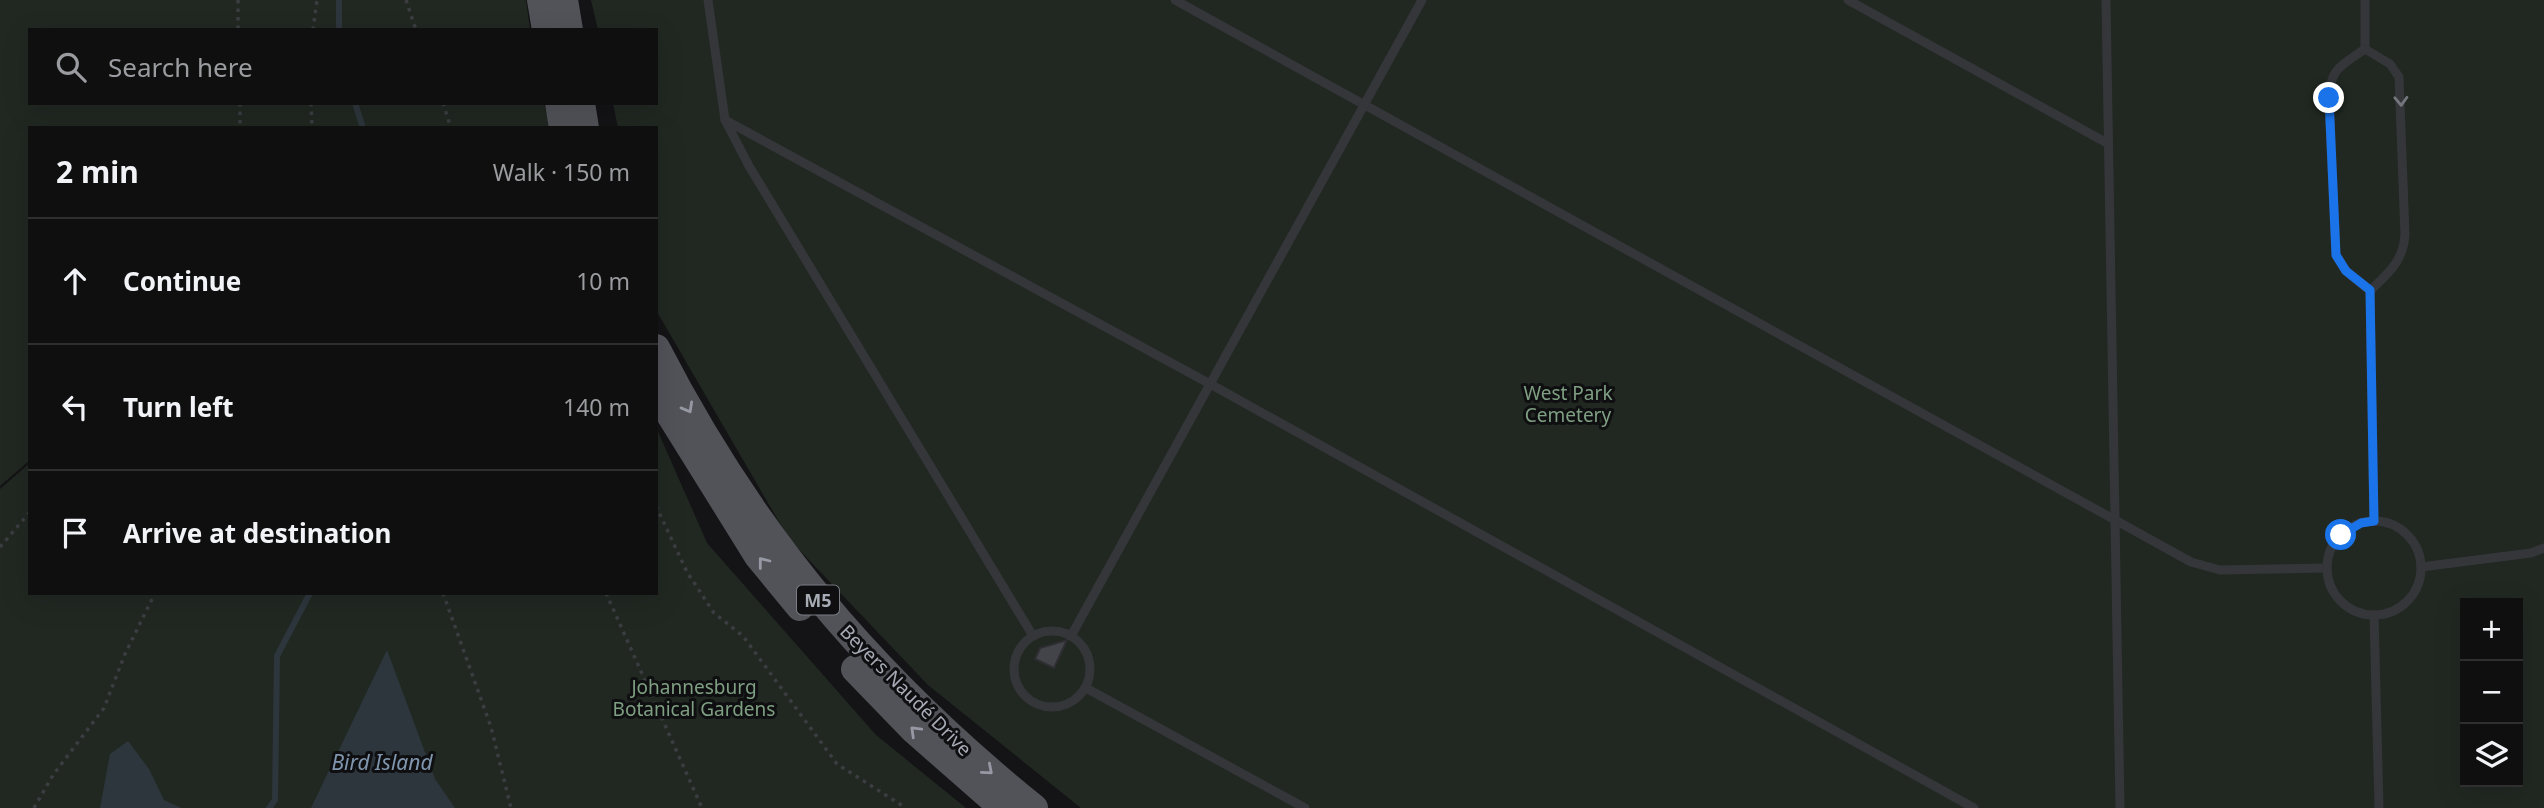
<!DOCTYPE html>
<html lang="en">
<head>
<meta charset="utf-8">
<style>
  :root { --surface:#0f0f10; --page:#1d1d1e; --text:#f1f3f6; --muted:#9b9c9f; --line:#2f2f30 }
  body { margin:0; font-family:"Noto Sans",sans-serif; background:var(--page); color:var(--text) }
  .controls { position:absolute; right:21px; bottom:21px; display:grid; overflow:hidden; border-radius:0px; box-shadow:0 7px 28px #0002 }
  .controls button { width:63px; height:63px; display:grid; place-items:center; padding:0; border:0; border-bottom:2px solid var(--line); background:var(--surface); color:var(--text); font:35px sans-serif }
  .stop { position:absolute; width:21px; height:21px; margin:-16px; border:5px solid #1a73e8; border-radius:50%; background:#fff }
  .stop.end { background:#1a73e8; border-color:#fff; box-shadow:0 2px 7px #0008 }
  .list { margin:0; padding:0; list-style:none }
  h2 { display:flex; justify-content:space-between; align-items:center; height:91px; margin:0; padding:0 28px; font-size:30px }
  h2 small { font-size:23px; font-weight:400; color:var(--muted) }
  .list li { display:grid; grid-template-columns:46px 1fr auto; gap:21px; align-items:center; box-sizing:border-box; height:126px; padding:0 28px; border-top:2px solid var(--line) }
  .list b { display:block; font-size:26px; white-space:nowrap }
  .list em { font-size:23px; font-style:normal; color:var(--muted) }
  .icon { flex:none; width:38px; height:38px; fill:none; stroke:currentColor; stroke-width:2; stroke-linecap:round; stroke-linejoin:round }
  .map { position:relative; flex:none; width:2544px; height:808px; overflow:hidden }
  .search { position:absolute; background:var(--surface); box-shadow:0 7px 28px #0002; left:28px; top:28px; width:630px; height:77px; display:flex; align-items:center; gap:18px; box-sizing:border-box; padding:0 24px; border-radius:0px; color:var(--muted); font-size:26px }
  .panel { position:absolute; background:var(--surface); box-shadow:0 7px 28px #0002; left:28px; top:126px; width:630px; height:469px; border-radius:0px }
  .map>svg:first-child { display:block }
  .green { fill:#212822; fill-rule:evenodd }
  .water { fill:#2e363d }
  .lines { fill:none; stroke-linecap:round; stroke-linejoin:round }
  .stream { stroke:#2e363d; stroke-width:6 }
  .building { fill:#434449; stroke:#2e2e32; stroke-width:2 }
  .path { stroke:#3b3d41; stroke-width:3.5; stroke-dasharray:3.5 5; stroke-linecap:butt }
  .lane { stroke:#35363a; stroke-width:9 }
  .primary { stroke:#525359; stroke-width:28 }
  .oneway { stroke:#74767e }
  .oneway2 { stroke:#9699a3 }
  .route { stroke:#1a73e8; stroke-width:9 }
  .labels { text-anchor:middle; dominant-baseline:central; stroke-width:6; stroke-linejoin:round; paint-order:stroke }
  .shield { fill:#0f0f11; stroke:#797c84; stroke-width:2 }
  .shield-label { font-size:18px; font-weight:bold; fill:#a7abb5 }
  .park-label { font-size:19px; fill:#7f9f82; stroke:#0f0f11 }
  .street-label { font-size:19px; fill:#a7abb5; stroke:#0f0f11 }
  .water-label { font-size:21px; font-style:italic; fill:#8096ae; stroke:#0f0f11 }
</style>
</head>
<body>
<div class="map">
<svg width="2544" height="808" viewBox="0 0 2544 808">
  <rect width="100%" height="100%" fill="#141416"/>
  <!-- green -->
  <g class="green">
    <polygon points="0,0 526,0 530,30 30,30 30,103 544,103 550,128 30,128 30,460 0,486"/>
    <path d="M591 0H2544V808H1081L928 685 789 539 656 310V128H618L613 103H656V30H598ZM2465 603H2518V782H2465Z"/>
    <polygon points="656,427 707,543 876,735 966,808 0,808 0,489 30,463 30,593 656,593"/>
  </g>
  <!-- water -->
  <g class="water">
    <polygon points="387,650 435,779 455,808 311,808"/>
    <polygon points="128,741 149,769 164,800 181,808 100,808 110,754"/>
  </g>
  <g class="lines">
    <!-- stream -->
    <g class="stream">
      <polyline points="339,0 339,30"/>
      <polyline points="355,103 363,128"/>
      <polyline points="269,808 275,800 277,656 310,593"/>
    </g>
  </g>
  <!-- building -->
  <polygon class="building" points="1067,640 1054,668 1035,659 1040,648"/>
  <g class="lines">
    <!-- path -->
    <g class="path">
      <polyline points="238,0 238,30"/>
      <polyline points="406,0 416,30"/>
      <polyline points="313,30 317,0"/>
      <polyline points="240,103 240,128"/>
      <polyline points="311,103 312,128"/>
      <polyline points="443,103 451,128"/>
      <polyline points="656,506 687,572 714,613 743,636 837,764 906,808"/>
      <polyline points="0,547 30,512"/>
      <polyline points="443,593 491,727 511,808"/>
      <polyline points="606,593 702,808"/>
      <polyline points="34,808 53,775 104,708 125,654 155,593"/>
    </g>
    <!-- lane -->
    <g class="lane">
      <polyline points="708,0 725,120 749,166 1033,636"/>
      <polyline points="1175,0 2191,562 2220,570 2327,568"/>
      <polyline points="1848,0 2107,143"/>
      <polyline points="2106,0 2120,808"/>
      <polyline points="2365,0 2365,49"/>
      <path d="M2365 49 2390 64 2399 77 2405 235C2403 262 2388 273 2370 291L2374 521"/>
      <path d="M2365 49C2342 65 2330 68 2329 98L2336 255 2346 271 2370 291"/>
      <polyline points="725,120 1212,385 1974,808"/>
      <circle cx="2374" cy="568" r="47"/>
      <polyline points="2421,567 2531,553 2544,548"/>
      <polyline points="2374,615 2379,808"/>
      <circle cx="1052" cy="669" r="38"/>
      <polyline points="1071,636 1422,0"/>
      <polyline points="1086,688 1305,808"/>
    </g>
    <!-- primary -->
    <g class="primary">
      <polyline points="541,0 546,30"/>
      <polyline points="564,0 569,30"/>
      <polyline points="559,103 563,128"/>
      <polyline points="581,103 585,128"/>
      <path d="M656 348C752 535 871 676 1034 808"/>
      <polyline points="656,392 758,556 800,607"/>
      <polyline points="855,669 914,730 1003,808"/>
    </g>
  </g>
  <!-- one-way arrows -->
  <defs><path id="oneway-chevron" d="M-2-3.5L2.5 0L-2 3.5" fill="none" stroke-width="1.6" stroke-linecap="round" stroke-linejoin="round" transform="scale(1.75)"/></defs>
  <use class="oneway" href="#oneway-chevron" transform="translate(2401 101) rotate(88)"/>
  <g class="oneway2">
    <use href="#oneway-chevron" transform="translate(688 408) rotate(61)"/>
    <use href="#oneway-chevron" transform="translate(763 562) rotate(-128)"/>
    <use href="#oneway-chevron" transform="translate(915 731) rotate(-136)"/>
    <use href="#oneway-chevron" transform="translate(988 770) rotate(41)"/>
  </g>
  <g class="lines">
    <!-- route -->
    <polyline class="route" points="2329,98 2336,255 2346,271 2370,290 2374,521 2361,523 2341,535"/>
  </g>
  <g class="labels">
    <!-- shield labels -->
    <rect class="shield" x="797" y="585.5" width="42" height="29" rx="5"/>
    <g class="shield-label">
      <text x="818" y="600">M5</text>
    </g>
    <!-- park labels -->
    <g class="park-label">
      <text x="1568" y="393">West Park<tspan x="1568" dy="22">Cemetery</tspan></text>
      <text x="694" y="687">Johannesburg<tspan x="694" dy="22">Botanical Gardens</tspan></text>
    </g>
    <!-- street labels -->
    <g class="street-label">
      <text transform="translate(906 690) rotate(45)">Beyers Naudé Drive</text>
    </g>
    <!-- water labels -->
    <g class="water-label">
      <text x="382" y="762">Bird Island</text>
    </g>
  </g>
</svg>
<div class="controls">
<button>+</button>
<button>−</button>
<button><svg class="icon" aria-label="layers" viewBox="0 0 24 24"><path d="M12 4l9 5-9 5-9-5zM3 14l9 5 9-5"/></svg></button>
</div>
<div class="stop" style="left:2341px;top:535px"></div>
<div class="stop end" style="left:2329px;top:98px"></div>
<div class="search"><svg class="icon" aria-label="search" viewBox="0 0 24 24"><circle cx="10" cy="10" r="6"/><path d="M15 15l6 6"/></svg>Search here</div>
<section class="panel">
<h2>2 min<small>Walk · 150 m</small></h2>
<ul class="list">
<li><svg class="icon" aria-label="ahead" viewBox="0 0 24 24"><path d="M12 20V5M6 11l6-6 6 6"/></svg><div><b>Continue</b></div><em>10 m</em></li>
<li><svg class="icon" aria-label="left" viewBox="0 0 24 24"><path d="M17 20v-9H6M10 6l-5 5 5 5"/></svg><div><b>Turn left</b></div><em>140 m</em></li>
<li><svg class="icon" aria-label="arrive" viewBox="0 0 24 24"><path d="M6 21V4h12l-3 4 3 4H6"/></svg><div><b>Arrive at destination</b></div></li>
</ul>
</section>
</div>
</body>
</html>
